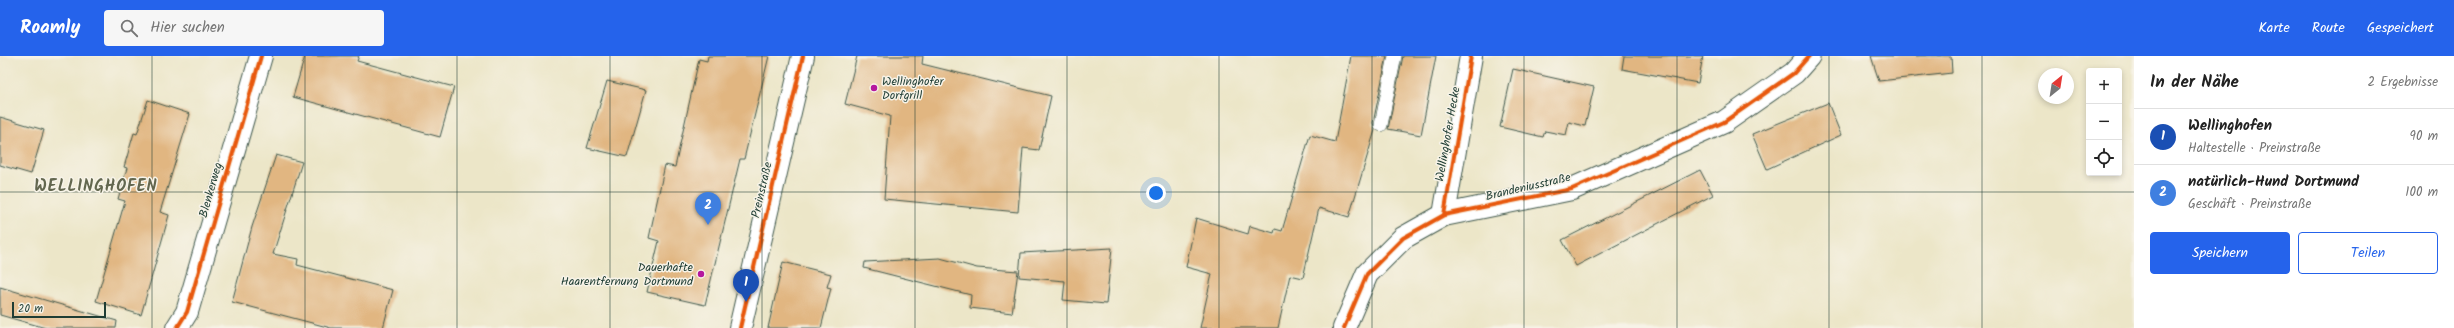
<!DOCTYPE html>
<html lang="de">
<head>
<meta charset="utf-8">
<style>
  :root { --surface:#fff; --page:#f6f6f6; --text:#222; --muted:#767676; --line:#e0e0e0; --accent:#2563eb }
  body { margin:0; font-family:Kalam,sans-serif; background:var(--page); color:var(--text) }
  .controls { position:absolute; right:12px; top:12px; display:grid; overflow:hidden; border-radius:4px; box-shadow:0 2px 6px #0003 }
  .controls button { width:36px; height:36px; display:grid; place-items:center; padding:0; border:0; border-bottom:1px solid var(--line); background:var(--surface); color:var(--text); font:20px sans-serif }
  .compass { position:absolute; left:2038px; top:12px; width:36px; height:36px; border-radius:50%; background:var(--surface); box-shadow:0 2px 6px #0003; rotate:30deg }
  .scale { position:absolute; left:12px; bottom:10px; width:94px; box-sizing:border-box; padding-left:4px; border:2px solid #1f3d34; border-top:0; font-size:11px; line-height:14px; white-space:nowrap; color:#1f3d34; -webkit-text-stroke:3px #f7f3e8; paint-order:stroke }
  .you { position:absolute; left:1156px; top:137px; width:14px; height:14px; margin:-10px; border:3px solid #fff; border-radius:50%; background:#1a73e8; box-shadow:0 0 0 6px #1a73e833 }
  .badge { display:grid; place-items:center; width:26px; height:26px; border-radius:50%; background:var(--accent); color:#fff; font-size:13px; font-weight:700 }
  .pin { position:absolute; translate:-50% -33px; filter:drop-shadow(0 1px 2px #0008) }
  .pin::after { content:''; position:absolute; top:21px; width:14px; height:12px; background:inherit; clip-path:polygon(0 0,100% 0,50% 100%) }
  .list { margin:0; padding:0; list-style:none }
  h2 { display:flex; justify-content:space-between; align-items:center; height:52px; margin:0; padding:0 16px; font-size:17px }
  h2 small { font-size:13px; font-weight:400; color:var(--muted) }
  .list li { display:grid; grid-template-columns:26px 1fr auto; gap:12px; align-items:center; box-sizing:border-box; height:56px; padding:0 16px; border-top:1px solid var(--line) }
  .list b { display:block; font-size:15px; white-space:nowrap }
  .list p { margin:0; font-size:13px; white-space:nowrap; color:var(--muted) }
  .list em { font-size:13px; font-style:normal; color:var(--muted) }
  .actions { display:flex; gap:8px; padding:12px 16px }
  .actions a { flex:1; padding:9px 0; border:1px solid var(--accent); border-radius:4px; text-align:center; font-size:14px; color:var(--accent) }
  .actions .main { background:var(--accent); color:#fff }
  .icon { flex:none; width:22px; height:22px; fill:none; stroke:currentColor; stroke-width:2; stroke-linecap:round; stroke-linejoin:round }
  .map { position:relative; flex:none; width:2134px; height:272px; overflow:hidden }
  header { display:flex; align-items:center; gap:24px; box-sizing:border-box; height:56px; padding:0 20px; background:var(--accent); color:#fff }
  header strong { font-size:19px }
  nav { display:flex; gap:22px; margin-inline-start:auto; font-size:14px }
  .search { width:280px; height:36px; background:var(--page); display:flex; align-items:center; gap:10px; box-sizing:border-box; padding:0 14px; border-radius:4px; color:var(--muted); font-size:15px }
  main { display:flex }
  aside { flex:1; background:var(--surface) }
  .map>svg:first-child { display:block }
  .building { fill:#e1b681 }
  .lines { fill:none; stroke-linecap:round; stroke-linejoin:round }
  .service-casing { stroke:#3e564a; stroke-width:14 }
  .minor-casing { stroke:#3e564a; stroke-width:24 }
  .tertiary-casing { stroke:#3e564a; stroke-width:24 }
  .service { stroke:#fff; stroke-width:13 }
  .minor { stroke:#fff; stroke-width:22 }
  .tertiary { stroke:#fff; stroke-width:22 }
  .cycleway-casing { stroke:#f7f3e8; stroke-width:6 }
  .cycleway { stroke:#e8590c; stroke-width:4 }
  .grid { fill:none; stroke:#1f3d34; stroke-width:1; stroke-opacity:0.55 }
  .poi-dot { fill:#b5179e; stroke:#f7f3e8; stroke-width:1.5 }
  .labels { text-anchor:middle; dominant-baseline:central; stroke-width:3; stroke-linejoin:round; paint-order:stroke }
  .poi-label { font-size:12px; fill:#1f3d34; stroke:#f7f3e8; text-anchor:start }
  .street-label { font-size:12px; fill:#1f3d34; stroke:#f7f3e8 }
  .district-label { font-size:16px; font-weight:bold; letter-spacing:1px; fill:#63674f; stroke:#f7f3e8 }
</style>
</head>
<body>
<header>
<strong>Roamly</strong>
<div class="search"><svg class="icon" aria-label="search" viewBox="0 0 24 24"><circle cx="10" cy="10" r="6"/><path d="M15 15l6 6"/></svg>Hier suchen</div>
<nav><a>Karte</a><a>Route</a><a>Gespeichert</a></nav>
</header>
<main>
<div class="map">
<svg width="2134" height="272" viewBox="0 0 2134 272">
  <rect width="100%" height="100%" fill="#f7f3e8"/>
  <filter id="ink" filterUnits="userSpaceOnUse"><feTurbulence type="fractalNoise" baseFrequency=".025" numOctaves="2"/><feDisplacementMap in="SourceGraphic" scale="8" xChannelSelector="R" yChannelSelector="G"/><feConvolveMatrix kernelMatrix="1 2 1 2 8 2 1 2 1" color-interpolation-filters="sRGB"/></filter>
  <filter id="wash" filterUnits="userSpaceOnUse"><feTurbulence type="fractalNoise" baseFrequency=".012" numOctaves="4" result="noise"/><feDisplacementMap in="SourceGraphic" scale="16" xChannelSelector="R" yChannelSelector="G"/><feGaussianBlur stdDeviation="0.9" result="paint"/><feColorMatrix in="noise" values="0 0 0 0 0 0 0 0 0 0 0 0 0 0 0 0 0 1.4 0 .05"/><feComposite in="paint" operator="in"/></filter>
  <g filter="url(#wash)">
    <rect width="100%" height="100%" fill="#ece6c8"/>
    <g id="blocks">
      <!-- building -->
      <g class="building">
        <polygon points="305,0 359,0 357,5 454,31 440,81 293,41"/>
        <polygon points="708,0 769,0 744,103 740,103 705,249 647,236 659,185 649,182 665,109 675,111 699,3 707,5"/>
        <polygon points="857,0 923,0 922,8 1051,40 1039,94 1023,92 1018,156 884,143 890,60 845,48"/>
        <polygon points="1351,0 1387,0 1373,67 1375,74 1349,161 1319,152 1303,222 1290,219 1278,272 1200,272 1212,218 1186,211 1196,162 1248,178 1250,170 1274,177 1275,173 1282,175 1310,79 1335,86"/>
        <polygon points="1403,0 1436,0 1421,79 1388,73"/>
        <polygon points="1624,0 1703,0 1698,27 1622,13"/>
        <polygon points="1871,0 1951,0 1952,17 1879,25"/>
        <polygon points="1513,13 1594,31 1585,70 1569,66 1566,79 1545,75 1543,81 1500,71"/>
        <polygon points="607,25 646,34 627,101 587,92"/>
        <polygon points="148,44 190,58 160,156 169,159 141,259 96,245 125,145 118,143 127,112 124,111 134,77 137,78"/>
        <polygon points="1828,47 1841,79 1767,113 1752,78"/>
        <polygon points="0,61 44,74 31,118 0,109"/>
        <polygon points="276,99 302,106 273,198 298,203 297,209 393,234 383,272 331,272 232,246 252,171"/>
        <polygon points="1700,114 1713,139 1576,210 1562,184"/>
        <polygon points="1112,192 1106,248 1063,244 1065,225 1019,221 1021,197"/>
        <polygon points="940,202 977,212 1018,215 1012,257 970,252 971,239 864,212 865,206"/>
        <polygon points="783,206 831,218 827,231 831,232 821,272 768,272"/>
        <polygon points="0,231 117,265 116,272 46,272 0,259"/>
      </g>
    </g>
  </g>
  <g filter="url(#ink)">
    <use href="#blocks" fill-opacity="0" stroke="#3e564a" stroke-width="1"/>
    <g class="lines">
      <defs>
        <polyline id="service" points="1381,69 1395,0"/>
        <g id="minor">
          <polyline points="1444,159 1471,0"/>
          <polyline points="177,272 187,256 261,0"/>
          <polyline points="1344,272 1367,218 1403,182 1444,159 1572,133 1724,66 1794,17 1809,0"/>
        </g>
        <polyline id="tertiary" points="740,272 803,0"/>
      </defs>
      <!-- service casing -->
      <use href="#service" class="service-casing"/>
      <!-- minor casing -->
      <use href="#minor" class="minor-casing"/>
      <!-- tertiary casing -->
      <use href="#tertiary" class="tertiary-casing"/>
      <!-- service -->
      <use href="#service" class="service"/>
      <!-- minor -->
      <use href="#minor" class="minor"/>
      <!-- tertiary -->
      <use href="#tertiary" class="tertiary"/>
      <defs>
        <g id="cycleway">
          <polyline points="1444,159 1471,0"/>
          <polyline points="177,272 187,256 261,0"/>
          <polyline points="740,272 803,0"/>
          <polyline points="1344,272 1367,218 1403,182 1444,159 1572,133 1724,66 1794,17 1809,0"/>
        </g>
      </defs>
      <!-- cycleway casing -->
      <use href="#cycleway" class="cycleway-casing"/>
      <!-- cycleway -->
      <use href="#cycleway" class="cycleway"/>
    </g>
  </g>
  <!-- grid -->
  <path class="grid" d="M152 0V272M305 0V272M457 0V272M610 0V272M762 0V272M915 0V272M1067 0V272M1219 0V272M1372 0V272M1524 0V272M1677 0V272M1829 0V272M1982 0V272M0 136H2134"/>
  <!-- markers -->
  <g class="poi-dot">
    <circle cx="874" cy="32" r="4"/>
    <circle cx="701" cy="218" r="4"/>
  </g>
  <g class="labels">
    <!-- poi labels -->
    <g class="poi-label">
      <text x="882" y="25">Wellinghofer<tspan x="882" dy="14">Dorfgrill</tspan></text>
      <text x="693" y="211" text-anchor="end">Dauerhafte<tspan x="693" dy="14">Haarentfernung Dortmund</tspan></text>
    </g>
    <!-- street labels -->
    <g class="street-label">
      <text transform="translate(1448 78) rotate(-80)">Wellinghofer Hecke</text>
      <text transform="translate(1528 131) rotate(-13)">Brandeniusstraße</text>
      <text transform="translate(211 134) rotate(-74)">Blenkerweg</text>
      <text transform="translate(762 134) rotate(-77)">Preinstraße</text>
    </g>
    <!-- district labels -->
    <g class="district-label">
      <text x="96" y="130">WELLINGHOFEN</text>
    </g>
  </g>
</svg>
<div class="controls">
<button>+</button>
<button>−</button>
<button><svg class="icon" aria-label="locate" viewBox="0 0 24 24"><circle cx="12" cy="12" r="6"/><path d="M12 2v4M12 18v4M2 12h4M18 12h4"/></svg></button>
</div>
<svg class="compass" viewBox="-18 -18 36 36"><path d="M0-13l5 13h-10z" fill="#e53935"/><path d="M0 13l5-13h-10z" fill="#767676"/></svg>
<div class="scale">20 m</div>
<div class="you"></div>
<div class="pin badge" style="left:746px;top:246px;background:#1a4fb4">1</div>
<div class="pin badge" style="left:708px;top:169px;background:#3f7fe0">2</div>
</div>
<aside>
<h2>In der Nähe<small>2 Ergebnisse</small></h2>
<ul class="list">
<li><span class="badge" style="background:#1a4fb4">1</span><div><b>Wellinghofen</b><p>Haltestelle · Preinstraße</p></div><em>90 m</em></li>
<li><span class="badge" style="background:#3f7fe0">2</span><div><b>natürlich-Hund Dortmund</b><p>Geschäft · Preinstraße</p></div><em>100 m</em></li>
</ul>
<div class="actions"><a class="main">Speichern</a><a>Teilen</a></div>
</aside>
</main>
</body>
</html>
